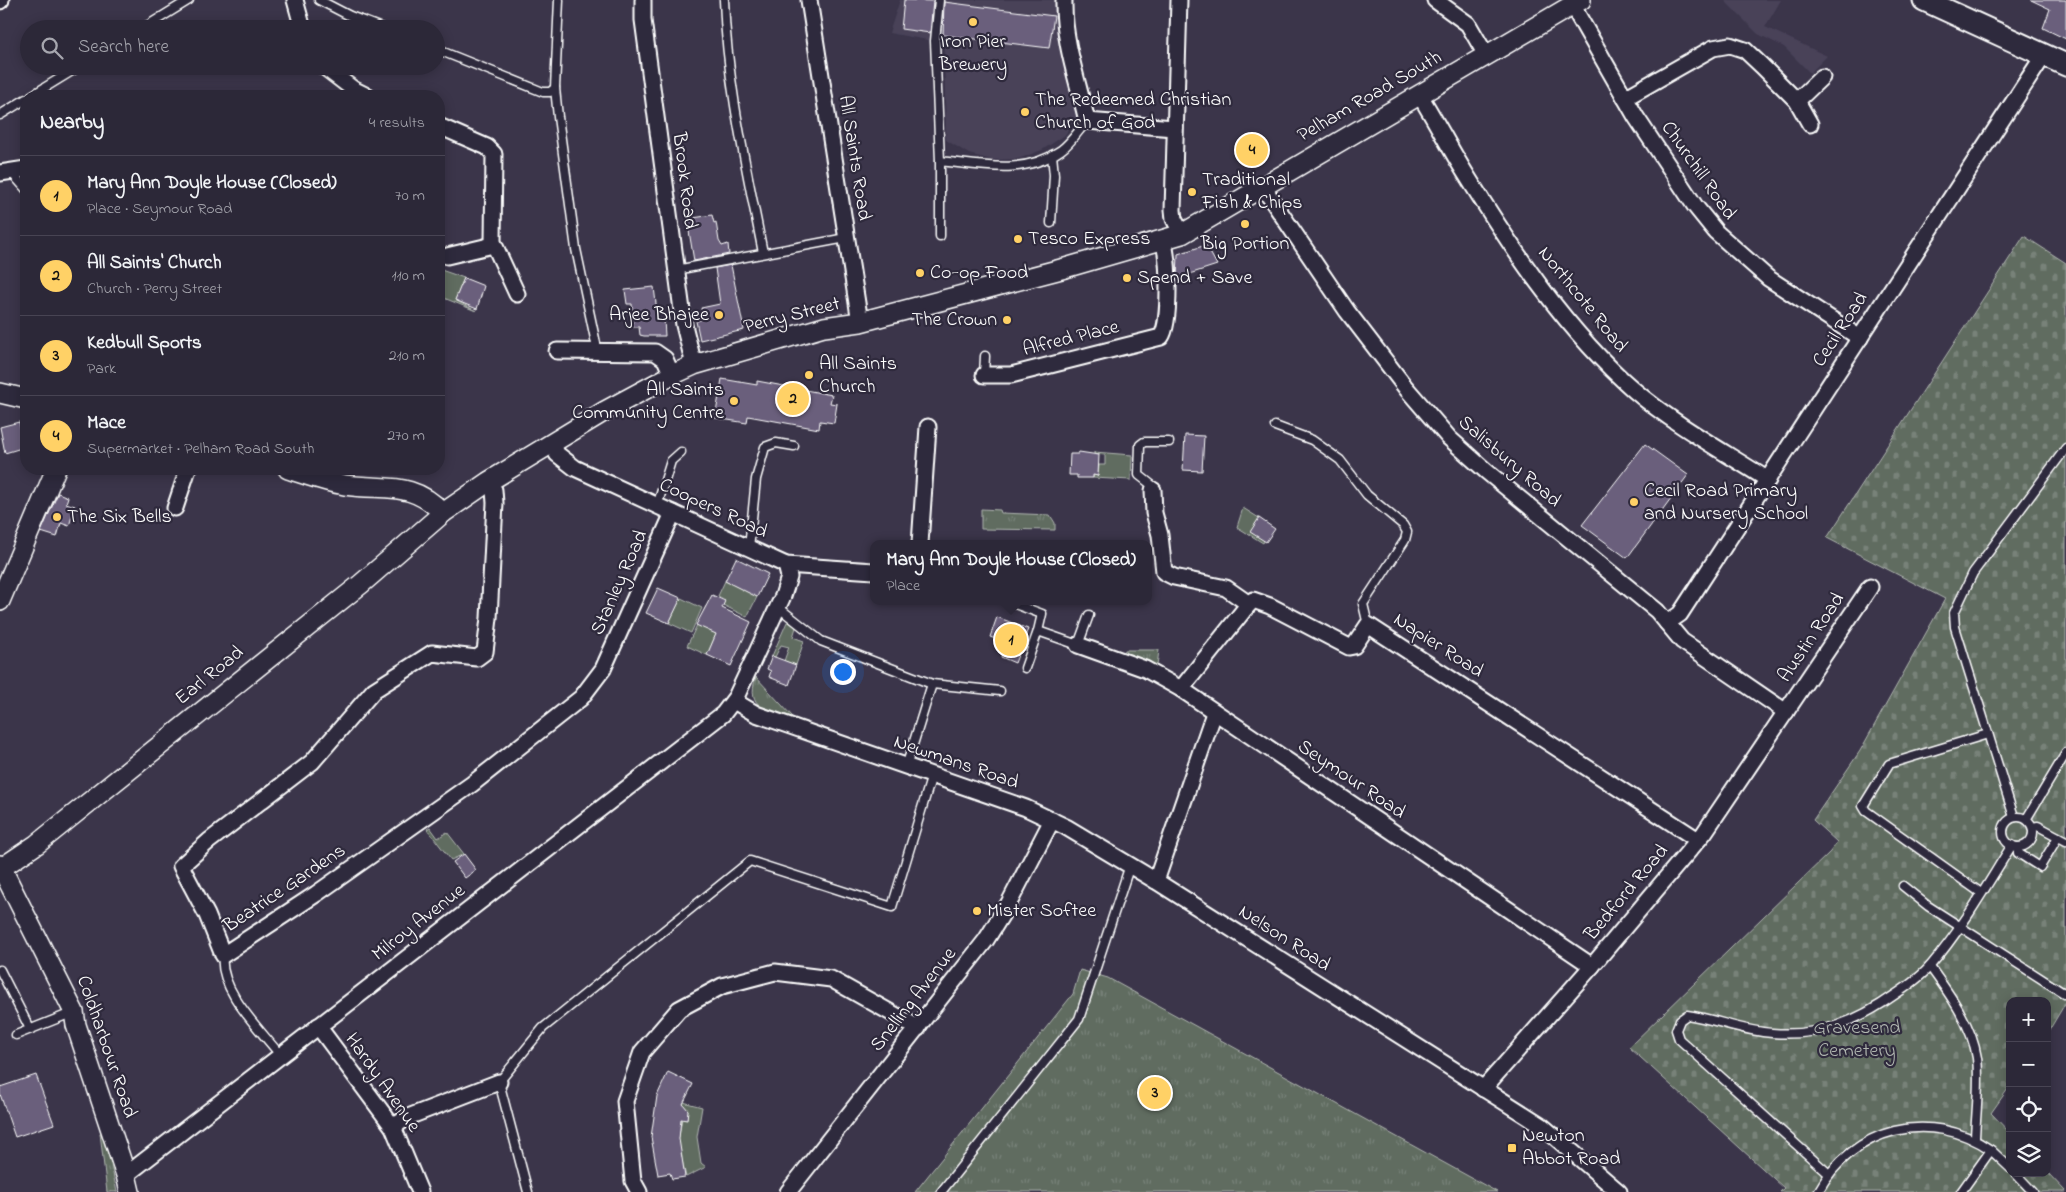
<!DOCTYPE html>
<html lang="en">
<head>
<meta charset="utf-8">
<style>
  :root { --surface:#2c2838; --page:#343040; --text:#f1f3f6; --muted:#a6a6ae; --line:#484453; --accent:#ffd166 }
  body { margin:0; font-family:"Indie Flower",sans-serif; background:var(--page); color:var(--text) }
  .controls { position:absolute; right:15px; bottom:15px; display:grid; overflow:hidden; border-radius:10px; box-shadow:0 2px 12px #0003 }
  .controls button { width:45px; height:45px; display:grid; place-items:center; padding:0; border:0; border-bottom:1px solid var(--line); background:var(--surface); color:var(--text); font:25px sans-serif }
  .you { position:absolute; left:842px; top:671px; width:18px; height:18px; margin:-12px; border:4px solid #fff; border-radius:50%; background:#1a73e8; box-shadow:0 0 0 8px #1a73e833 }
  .badge { display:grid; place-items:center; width:32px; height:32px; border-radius:50%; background:var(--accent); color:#111; font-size:16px; font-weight:700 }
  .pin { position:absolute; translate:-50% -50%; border:2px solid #fff; box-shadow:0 1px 5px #0006 }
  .popup { position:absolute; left:870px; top:540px; width:282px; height:65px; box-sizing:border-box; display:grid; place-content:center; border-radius:10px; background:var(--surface); filter:drop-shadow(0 1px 4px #0005); font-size:16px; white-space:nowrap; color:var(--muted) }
  .popup b { font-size:19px; color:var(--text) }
  .popup::after { content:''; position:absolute; left:50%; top:100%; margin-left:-10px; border:10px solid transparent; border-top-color:var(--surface) }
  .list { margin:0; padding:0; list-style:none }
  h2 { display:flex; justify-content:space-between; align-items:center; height:65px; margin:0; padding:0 20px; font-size:21px }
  h2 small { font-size:16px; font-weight:400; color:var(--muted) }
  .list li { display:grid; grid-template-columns:32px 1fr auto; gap:15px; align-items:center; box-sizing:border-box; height:80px; padding:0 20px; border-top:1px solid var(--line) }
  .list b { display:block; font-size:19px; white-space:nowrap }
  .list p { margin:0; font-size:16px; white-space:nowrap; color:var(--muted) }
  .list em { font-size:16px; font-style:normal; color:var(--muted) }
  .icon { flex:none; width:28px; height:28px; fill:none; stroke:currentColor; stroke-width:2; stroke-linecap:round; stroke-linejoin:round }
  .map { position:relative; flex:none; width:2066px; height:1192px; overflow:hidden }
  .search { position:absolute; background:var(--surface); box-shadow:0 2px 12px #0003; left:20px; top:20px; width:425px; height:55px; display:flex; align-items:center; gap:12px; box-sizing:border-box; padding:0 18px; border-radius:28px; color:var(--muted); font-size:19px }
  .panel { position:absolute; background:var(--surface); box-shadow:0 2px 12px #0003; left:20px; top:90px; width:425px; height:385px; border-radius:20px }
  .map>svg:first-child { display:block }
  .built { fill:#494259 }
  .grass { fill:url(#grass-tufts); stroke:#b0b6b0 }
  .cemetery { fill:url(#cemetery-stones); stroke:#b0b6b0 }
  .garden { fill:#606c61; stroke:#b0b6b0 }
  .building { fill:#6a5f7c; stroke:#fff }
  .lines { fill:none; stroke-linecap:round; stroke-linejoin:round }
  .service-casing { stroke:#fff; stroke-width:11 }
  .minor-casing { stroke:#fff; stroke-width:19 }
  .tertiary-casing { stroke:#fff; stroke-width:22 }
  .secondary-casing { stroke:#fff; stroke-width:25 }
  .service { stroke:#2f2a3d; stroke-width:8 }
  .minor { stroke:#2f2a3d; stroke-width:15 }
  .tertiary { stroke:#2f2a3d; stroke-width:19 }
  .secondary { stroke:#2f2a3d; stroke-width:21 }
  .poi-dot { fill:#ffd166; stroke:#2f2a3d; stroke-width:2 }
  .labels { text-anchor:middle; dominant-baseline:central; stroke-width:4.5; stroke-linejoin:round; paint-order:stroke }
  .poi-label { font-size:20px; fill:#fff; stroke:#2f2a3d; text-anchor:start }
  .street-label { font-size:20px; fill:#fff; stroke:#2f2a3d }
  .park-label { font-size:20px; fill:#b0b6b0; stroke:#2f2a3d }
</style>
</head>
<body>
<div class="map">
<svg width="2066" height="1192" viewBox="0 0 2066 1192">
  <defs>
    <pattern id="grass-tufts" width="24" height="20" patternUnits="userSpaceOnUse" patternTransform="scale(1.25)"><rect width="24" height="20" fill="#606c61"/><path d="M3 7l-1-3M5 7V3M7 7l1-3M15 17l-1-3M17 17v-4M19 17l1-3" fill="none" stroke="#788279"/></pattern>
    <pattern id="cemetery-stones" width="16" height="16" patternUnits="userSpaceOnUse" patternTransform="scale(1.25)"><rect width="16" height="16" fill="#606c61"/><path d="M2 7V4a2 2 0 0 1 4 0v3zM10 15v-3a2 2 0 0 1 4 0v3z" fill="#788279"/></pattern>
  </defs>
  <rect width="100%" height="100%" fill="#3b354a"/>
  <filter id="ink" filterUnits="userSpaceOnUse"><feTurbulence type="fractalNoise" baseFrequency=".02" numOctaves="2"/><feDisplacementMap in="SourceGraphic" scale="10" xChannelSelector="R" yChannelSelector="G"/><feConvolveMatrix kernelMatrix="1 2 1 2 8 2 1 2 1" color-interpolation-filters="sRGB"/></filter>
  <g filter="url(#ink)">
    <!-- built -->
    <g class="built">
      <polygon points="900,0 1059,0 1057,14 1078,115 1065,135 1042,150 1018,159 992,160 969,154 946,140 944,43 889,33"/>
      <polygon points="1724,0 1781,0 1765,27 1827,56 1810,73 1784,47 1758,34"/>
    </g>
    <!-- grass -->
    <g class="grass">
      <polygon points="981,509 1000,510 1001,513 1050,515 1055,523 1055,530 981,529"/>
      <polygon points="1125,650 1159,650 1157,666 1124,654"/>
      <path d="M756 677 792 716 790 719C768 710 745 708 756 677Z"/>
      <polygon points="1080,970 1108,978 1497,1192 915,1192 1073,994"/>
      <polygon points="104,1132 117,1192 107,1192 100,1133"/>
    </g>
    <!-- cemetery -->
    <polygon class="cemetery" points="2024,236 2066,263 2066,1002 2047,1034 2047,1001 2010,1001 2010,1086 1991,1113 2010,1133 2010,1173 2047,1172 2066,1192 1780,1192 1784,1188 1629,1047 1830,852 1837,842 1813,820 1860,751 1945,599 1827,538"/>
    <!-- garden -->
    <g class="garden">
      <polygon points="441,270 464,278 455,300 476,311 439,296"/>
      <polygon points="1094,452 1132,455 1131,480 1093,478 1093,475 1098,476 1099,465 1105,465 1105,455 1094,454"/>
      <polygon points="1243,508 1259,518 1264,541 1263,543 1237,527"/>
      <polygon points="734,578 757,597 747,617 723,605 725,600 718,596 725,581 731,584"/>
      <polygon points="681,598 702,608 691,633 669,623"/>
      <polygon points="711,604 716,634 707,655 687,646 706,606"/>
      <polygon points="787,622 797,624 793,637 804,641 796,665 784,661 789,647 781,645 775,657 772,656"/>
      <polygon points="430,827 438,838 447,832 464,854 451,860 427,829"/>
      <polygon points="683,1102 702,1107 697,1137 701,1163 706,1167 686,1177 678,1143 682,1118 687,1117 688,1110 683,1107"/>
    </g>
    <!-- building -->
    <g class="building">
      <polygon points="904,0 933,1 930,33 901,29"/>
      <polygon points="2031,0 2066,0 2066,39 2043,28 2050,9"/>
      <polygon points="944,2 1054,16 1049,48 943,35"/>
      <polygon points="712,215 714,223 716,222 719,241 722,246 728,244 729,254 694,261 687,219"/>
      <polygon points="1206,245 1217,265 1177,278 1178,254"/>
      <polygon points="731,265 744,330 700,340 696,321 703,319 701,308 720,304 715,268"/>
      <polygon points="464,278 484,286 477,309 455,300"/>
      <polygon points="654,287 658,320 664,320 665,336 644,336 640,335 639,327 633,327 632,304 627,304 625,290"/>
      <polygon points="722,379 757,385 757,381 832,395 830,403 837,404 834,423 820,421 819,429 748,416 747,423 715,418"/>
      <polygon points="19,422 25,447 5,453 0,427"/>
      <polygon points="1185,435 1204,436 1202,471 1183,470"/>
      <polygon points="1645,444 1688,475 1627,558 1582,525"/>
      <polygon points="1079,452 1099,455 1098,476 1093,475 1093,478 1077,478 1077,475 1069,475 1070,454 1078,454"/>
      <polygon points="58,493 68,497 66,503 75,506 69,526 61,523 57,537 41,532"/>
      <polygon points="1259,518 1275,529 1266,542 1250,532"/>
      <polygon points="736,558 768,574 757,597 725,581"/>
      <polygon points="658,588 681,598 669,623 646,613"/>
      <polygon points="712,595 725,601 722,608 751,622 731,666 707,655 716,634 696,625"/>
      <polygon points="997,617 1028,629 1015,663 1001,657 1006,643 990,637"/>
      <polygon points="772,656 796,665 789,685 769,677 771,671 767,669"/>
      <polygon points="464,854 476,870 465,878 453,862"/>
      <polygon points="668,1072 693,1084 683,1104 688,1110 687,1120 681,1119 679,1139 685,1177 672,1179 670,1173 658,1175 651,1137 657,1096"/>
      <polygon points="36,1075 54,1124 15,1137 0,1094 0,1087"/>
    </g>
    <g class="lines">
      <defs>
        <g id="service">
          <polyline points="319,0 350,16 384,29"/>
          <polyline points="559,0 555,88 558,117 576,249 598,353"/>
          <path d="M724 0C727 85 747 170 763 253"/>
          <polyline points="939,0 935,41 940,161"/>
          <polyline points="142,29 189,0"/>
          <polyline points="436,49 543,92 550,92 555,88"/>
          <polyline points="31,96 80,66"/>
          <polyline points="0,115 26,99"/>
          <polyline points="11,172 26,189"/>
          <polyline points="1051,223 1054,175 1052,155"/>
          <path d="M940 236V161C982 165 1024 176 1061 150 1071 143 1079 130 1087 121"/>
          <polyline points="676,270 846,238"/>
          <polyline points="984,375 985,356"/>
          <polyline points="1275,426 1312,440 1340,460 1367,495 1403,525 1407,532 1405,540 1363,604 1368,625"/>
          <polyline points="1153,490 1153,486 1139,475 1140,445 1144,442 1169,442"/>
          <polyline points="657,506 671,461 681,452"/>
          <polyline points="749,548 756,479 765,447 776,443 794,446"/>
          <polyline points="1007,601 1042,614 1038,631 1078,645 1089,615"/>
          <polyline points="778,607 821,641 932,684 906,767"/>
          <polyline points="1025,668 1038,631"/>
          <polyline points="932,684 1000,691"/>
          <circle cx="2018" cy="832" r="15"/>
          <polyline points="2014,817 1955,627 1954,613 1973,573 2066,448"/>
          <polyline points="2027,818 2066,753"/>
          <polyline points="2033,827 2038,826 2066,841"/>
          <polyline points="2018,847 2018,853 2040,867 2058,837"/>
          <polyline points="1903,886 1928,906 2065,994 2066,992"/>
          <polyline points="1981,893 1866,811 1863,806 1889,764 1988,734"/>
          <path d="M223 955C218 990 260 1029 280 1055"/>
          <path d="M1930 967C1949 993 1972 1025 1977 1058 1980 1084 1976 1112 1975 1138"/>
          <polyline points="0,970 30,1029"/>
          <polyline points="16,1035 74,1012"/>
          <polyline points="2015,1173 2033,1192"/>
          <path d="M1829 1174 1679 1039 1676 1030 1680 1020 1687 1015C1716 1019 1742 1031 1772 1033 1820 1037 1858 1021 1896 994 1908 986 1922 976 1931 965 1962 929 1986 886 2012 845"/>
          <polyline points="528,1192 499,1082 543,1028 750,861 892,907 932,775"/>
          <polyline points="941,1192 1079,1019 1130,865"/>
          <path d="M1818 1192C1853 1127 1930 1108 1991 1150"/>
          <polyline points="1961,1192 1991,1150 2010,1168"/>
        </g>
        <g id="minor">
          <polyline points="295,0 303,29"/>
          <polyline points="643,0 643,20 684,325 694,365"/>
          <polyline points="809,0 860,322"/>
          <path d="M1064 0C1063 40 1078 82 1087 121L1174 128"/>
          <polyline points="1179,0 1173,210 1174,219 1182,234"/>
          <polyline points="1435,0 1468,24 1486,55"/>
          <polyline points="0,1 1,0"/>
          <polyline points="1572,5 1636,117 1695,206 1716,232 1768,278 1860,338"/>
          <polyline points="323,66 353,89 367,96"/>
          <path d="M1419 94C1436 121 1450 149 1467 176 1514 252 1567 332 1635 391 1675 425 1723 451 1768 480"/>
          <polyline points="1625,98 1713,48 1730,45 1745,50 1762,66 1797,101 1810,124"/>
          <polyline points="1797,101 1822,77"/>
          <polyline points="439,126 487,147 494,154 493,242 517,294"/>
          <polyline points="0,173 26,169"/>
          <polyline points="1263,187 1347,311 1406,388 1449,438 1486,471 1657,611 1682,641 1786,712"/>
          <polyline points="447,256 493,245"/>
          <polyline points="557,351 655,352 665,359 672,375"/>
          <path d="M984 375H1011L1161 337C1171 323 1169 257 1163 241"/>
          <polyline points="553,444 557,454 575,468 786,565 874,571"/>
          <polyline points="488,482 494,490 495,503 489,618 485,652 477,658 432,653 374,690 312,762 209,841 181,866 207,915 223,955 316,894 472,784 581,698 603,669 673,513"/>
          <polyline points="1153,490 1154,513 1160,535 1164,572 1174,577 1226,588 1249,604"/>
          <polyline points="175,508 188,469"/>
          <polyline points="920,544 928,427"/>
          <polyline points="1667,623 1680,614 2044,55"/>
          <polyline points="1078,645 1145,669 1181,689 1592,966"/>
          <polyline points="1181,689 1244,610 1253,600 1270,606 1349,647 1354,646 1368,625 1698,840"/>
          <polyline points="734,701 756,714 1026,808 1066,827 1156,881 1541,1125 1619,1192"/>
          <polyline points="1156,881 1214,713"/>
          <polyline points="318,1026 393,1127 420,1192"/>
          <polyline points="1483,1089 1592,966 1704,833 1870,587"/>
          <polyline points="393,1127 408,1117 499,1082"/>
          <polyline points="126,1175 723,714 736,697 783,596 789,577 786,565"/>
          <polyline points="639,1192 633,1181 625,1101 642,1052 679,1009 722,986 775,972 831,979 918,1028"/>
          <polyline points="788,1192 986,940 1009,903 1052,820"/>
        </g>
        <g id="tertiary">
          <polyline points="0,393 26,399"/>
          <path d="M288 469C307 475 325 482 345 485 385 491 412 480 443 513"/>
          <polyline points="0,601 56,469"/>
          <polyline points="0,865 74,1012 76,1025 126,1175 130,1192"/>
          <polyline points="0,869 37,844 361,584 443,513 488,482 605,411 672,375 694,365 824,327 860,322 1065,268 1182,234 1581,0"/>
        </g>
        <polyline id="secondary" points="1924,0 2066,65"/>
      </defs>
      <!-- service casing -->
      <use href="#service" class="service-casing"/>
      <!-- minor casing -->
      <use href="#minor" class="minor-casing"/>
      <!-- tertiary casing -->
      <use href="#tertiary" class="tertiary-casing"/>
      <!-- secondary casing -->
      <use href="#secondary" class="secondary-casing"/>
      <!-- service -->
      <use href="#service" class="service"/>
      <!-- minor -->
      <use href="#minor" class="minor"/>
      <!-- tertiary -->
      <use href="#tertiary" class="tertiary"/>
      <!-- secondary -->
      <use href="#secondary" class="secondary"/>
    </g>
  </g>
  <!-- markers -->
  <g class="poi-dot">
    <circle cx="973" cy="22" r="5"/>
    <circle cx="1025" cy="112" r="5"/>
    <circle cx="1192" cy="192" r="5"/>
    <circle cx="1245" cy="224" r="5"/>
    <circle cx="1018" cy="239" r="5"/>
    <circle cx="920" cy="273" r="5"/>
    <circle cx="1127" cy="278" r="5"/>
    <circle cx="719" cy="315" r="5"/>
    <circle cx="1007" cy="320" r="5"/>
    <circle cx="809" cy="375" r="5"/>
    <circle cx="734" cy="401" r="5"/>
    <circle cx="1634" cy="502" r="5"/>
    <circle cx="57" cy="517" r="5"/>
    <circle cx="977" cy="911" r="5"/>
    <rect x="1507" y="1143" width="10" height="10" rx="2.5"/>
  </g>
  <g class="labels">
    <!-- poi labels -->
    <g class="poi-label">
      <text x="973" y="42" text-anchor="middle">Iron Pier<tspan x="973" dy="23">Brewery</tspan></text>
      <text x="1035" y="100">The Redeemed Christian<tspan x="1035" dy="23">Church of God</tspan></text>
      <text x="1202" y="180">Traditional<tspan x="1202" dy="23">Fish &amp; Chips</tspan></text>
      <text x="1028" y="239">Tesco Express</text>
      <text x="1245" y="244" text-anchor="middle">Big Portion</text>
      <text x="930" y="273">Co-op Food</text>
      <text x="1137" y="278">Spend + Save</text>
      <text x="709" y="315" text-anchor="end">Arjee Bhajee</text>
      <text x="997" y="320" text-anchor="end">The Crown</text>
      <text x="819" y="364">All Saints<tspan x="819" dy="23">Church</tspan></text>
      <text x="724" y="390" text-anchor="end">All Saints<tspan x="724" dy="23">Community Centre</tspan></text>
      <text x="1644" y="491">Cecil Road Primary<tspan x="1644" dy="23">and Nursery School</tspan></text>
      <text x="67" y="517">The Six Bells</text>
      <text x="987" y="911">Mister Softee</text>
      <text x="1522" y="1136">Newton<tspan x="1522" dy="23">Abbot Road</tspan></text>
    </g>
    <!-- street labels -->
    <g class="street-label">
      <text transform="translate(1370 97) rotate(-30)">Pelham Road South</text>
      <text transform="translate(854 158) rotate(81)">All Saints Road</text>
      <text transform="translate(1698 171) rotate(55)">Churchill Road</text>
      <text transform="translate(684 181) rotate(83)">Brook Road</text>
      <text transform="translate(1582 300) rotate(51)">Northcote Road</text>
      <text transform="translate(792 316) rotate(-14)">Perry Street</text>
      <text transform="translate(1841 330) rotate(-57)">Cecil Road</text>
      <text transform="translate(1071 339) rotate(-14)">Alfred Place</text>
      <text transform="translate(1509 462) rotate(41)">Salisbury Road</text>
      <text transform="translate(713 509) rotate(25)">Coopers Road</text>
      <text transform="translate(620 583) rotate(-66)">Stanley Road</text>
      <text transform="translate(1812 638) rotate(-56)">Austin Road</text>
      <text transform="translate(1438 646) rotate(33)">Napier Road</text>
      <text transform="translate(210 676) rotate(-39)">Earl Road</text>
      <text transform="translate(956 763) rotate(19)">Newmans Road</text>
      <text transform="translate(1351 780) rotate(34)">Seymour Road</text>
      <text transform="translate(285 889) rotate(-34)">Beatrice Gardens</text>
      <text transform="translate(1627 893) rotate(-50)">Bedford Road</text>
      <text transform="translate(419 923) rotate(-38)">Milroy Avenue</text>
      <text transform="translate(1284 939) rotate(33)">Nelson Road</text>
      <text transform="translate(914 1000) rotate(-52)">Snelling Avenue</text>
      <text transform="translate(106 1047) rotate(71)">Coldharbour Road</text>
      <text transform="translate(382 1083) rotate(55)">Hardy Avenue</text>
    </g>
    <!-- park labels -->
    <g class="park-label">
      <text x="1857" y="1028">Gravesend<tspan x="1857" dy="23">Cemetery</tspan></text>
    </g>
  </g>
</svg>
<div class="controls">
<button>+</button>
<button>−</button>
<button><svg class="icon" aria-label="locate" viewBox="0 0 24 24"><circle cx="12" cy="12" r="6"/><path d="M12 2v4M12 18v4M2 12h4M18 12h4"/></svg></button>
<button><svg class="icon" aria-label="layers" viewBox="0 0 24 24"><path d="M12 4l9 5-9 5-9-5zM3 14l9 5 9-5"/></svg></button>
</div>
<div class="you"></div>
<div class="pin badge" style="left:1011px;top:640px">1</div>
<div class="popup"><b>Mary Ann Doyle House (Closed)</b>Place</div>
<div class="pin badge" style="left:793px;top:399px">2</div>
<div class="pin badge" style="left:1155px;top:1093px">3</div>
<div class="pin badge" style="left:1252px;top:150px">4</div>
<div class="search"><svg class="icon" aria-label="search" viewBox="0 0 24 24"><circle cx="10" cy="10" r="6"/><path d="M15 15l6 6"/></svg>Search here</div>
<section class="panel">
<h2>Nearby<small>4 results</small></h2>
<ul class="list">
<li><span class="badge">1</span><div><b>Mary Ann Doyle House (Closed)</b><p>Place · Seymour Road</p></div><em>70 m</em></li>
<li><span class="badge">2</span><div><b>All Saints' Church</b><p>Church · Perry Street</p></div><em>110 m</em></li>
<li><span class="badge">3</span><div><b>Kedbull Sports</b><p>Park</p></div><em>210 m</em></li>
<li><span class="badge">4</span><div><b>Mace</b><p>Supermarket · Pelham Road South</p></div><em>270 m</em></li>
</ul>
</section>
</div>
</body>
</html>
